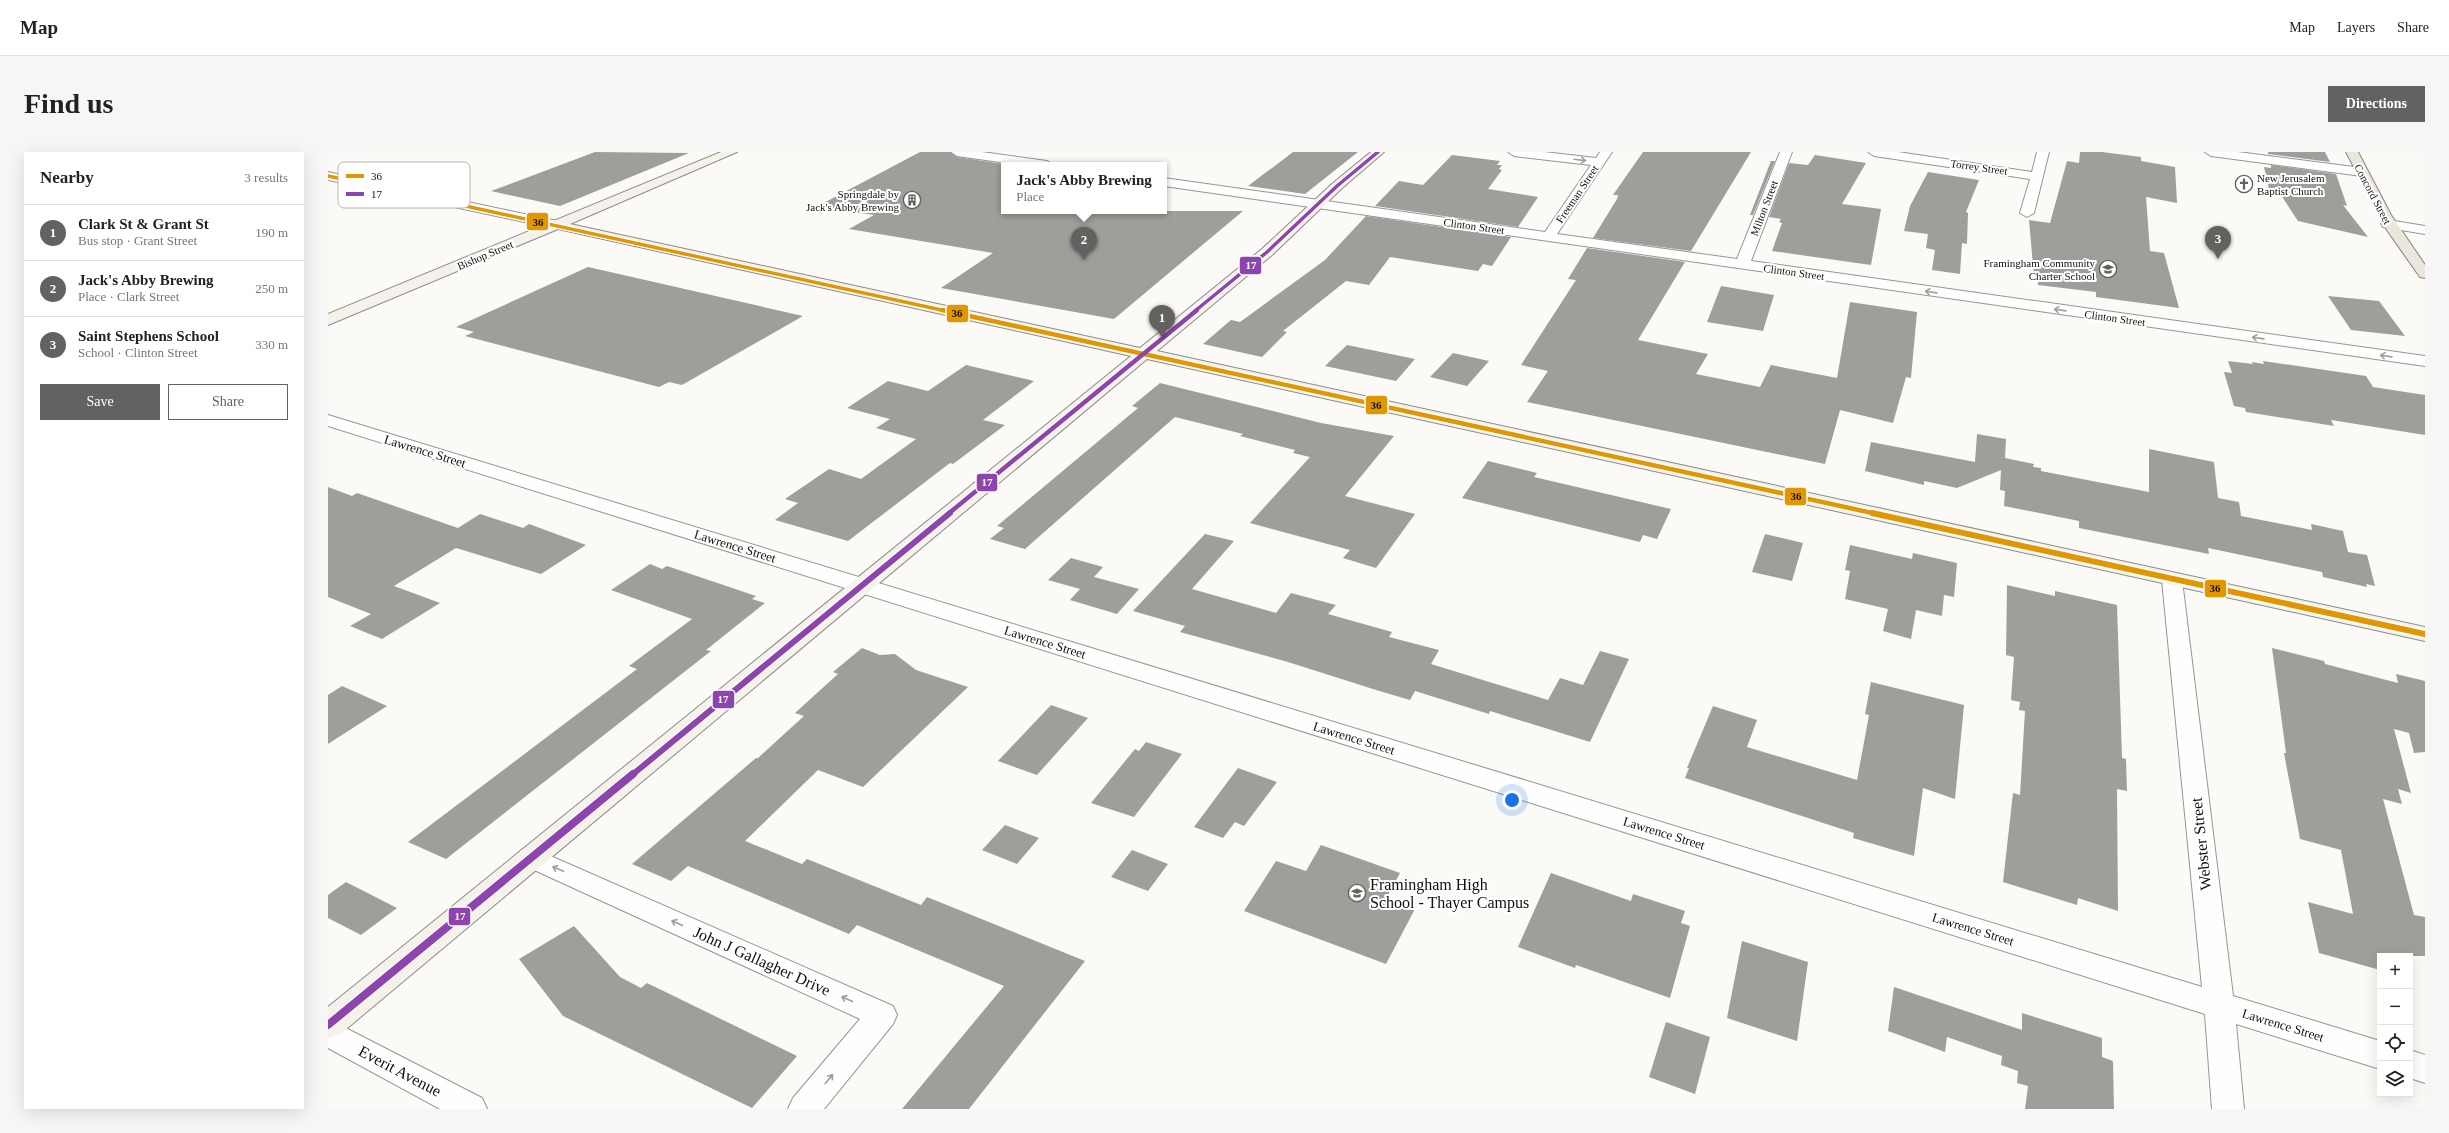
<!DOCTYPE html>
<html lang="en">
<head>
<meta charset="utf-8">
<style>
  :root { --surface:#fff; --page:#f6f6f6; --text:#222; --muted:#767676; --line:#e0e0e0; --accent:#636260 }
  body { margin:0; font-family:"Times New Roman",serif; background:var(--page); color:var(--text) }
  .controls { position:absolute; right:12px; bottom:12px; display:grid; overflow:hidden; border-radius:0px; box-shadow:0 4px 16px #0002 }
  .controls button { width:36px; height:36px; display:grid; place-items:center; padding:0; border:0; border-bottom:1px solid var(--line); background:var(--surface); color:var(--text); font:20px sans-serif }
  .you { position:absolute; left:1184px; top:648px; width:14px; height:14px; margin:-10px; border:3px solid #fff; border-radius:50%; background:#1a73e8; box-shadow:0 0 0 6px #1a73e833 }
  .badge { display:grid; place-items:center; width:26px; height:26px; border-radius:50%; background:var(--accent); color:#fff; font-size:13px; font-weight:700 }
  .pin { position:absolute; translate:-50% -33px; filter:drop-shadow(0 1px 2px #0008) }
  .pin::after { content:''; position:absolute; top:21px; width:14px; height:12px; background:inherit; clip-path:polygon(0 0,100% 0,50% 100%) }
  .popup { position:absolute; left:673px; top:10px; width:166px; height:52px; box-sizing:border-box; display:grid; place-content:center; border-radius:0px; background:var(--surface); filter:drop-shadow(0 1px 3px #0005); font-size:13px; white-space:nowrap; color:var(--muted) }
  .popup b { font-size:15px; color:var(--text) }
  .popup::after { content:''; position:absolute; left:50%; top:100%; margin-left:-8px; border:8px solid transparent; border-top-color:var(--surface) }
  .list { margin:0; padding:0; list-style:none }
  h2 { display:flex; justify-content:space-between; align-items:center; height:52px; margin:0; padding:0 16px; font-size:17px }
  h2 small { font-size:13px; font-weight:400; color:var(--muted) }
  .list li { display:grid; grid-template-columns:26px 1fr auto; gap:12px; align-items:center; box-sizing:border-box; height:56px; padding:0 16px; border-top:1px solid var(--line) }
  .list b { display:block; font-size:15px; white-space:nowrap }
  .list p { margin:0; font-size:13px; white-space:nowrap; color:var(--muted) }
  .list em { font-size:13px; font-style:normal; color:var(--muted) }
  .actions { display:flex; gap:8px; padding:12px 16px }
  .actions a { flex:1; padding:9px 0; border:1px solid var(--accent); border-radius:0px; text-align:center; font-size:14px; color:var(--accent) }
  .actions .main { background:var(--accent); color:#fff }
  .icon { flex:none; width:22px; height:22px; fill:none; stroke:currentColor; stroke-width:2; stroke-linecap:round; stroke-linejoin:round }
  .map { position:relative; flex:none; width:2097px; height:957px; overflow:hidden; border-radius:0px }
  header { display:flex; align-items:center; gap:24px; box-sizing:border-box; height:56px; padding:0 20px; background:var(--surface); border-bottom:1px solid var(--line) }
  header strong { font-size:19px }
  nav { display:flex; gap:22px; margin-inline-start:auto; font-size:14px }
  .intro { display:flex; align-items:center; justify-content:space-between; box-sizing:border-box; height:96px; padding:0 24px }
  h1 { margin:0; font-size:28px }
  .button { padding:10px 18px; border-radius:0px; background:var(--accent); color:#fff; font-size:14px; font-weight:700 }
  main { display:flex; gap:24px; padding:0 24px }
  aside { flex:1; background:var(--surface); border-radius:0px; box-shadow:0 4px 16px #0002 }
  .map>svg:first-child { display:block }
  .building { fill:#a09e9b }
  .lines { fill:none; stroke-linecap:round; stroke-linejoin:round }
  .street-casing { stroke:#969594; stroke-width:2 }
  .secondary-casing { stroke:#8d8c8a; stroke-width:2 }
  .primary-casing { stroke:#848381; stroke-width:2 }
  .street { fill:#fffefe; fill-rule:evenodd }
  .secondary { fill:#f5f2ec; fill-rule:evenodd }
  .primary { fill:#ebe6dc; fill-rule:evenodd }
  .bus-1-far2-casing { stroke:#fff; stroke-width:5.5 }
  .bus-1-far1-casing { stroke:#fff; stroke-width:7 }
  .bus-1-casing { stroke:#fff; stroke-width:9 }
  .bus-2-far3-casing { stroke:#fff; stroke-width:5.5 }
  .bus-2-far2-casing { stroke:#fff; stroke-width:7 }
  .bus-2-far1-casing { stroke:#fff; stroke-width:9 }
  .bus-2-casing { stroke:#fff; stroke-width:10 }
  .bus-1-far2 { stroke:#e09702; stroke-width:3.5 }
  .bus-1-far1 { stroke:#e09702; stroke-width:4.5 }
  .bus-1 { stroke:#e09702; stroke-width:6 }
  .bus-2-far3 { stroke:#8e44ad; stroke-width:3.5 }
  .bus-2-far2 { stroke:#8e44ad; stroke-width:4.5 }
  .bus-2-far1 { stroke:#8e44ad; stroke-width:6 }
  .bus-2 { stroke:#8e44ad; stroke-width:8 }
  .oneway { stroke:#9f9f9f }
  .labels { text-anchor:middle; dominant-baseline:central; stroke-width:4; stroke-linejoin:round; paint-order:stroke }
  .far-street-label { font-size:11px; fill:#101010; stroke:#fff }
  .far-poi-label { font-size:11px; fill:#101010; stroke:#fff; text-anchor:end }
  .street-label { font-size:13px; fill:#101010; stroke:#fff }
  .near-street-label { font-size:16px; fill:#101010; stroke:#fff }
  .near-poi-label { font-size:16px; fill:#101010; stroke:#fff; text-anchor:start }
  .key { fill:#fff; stroke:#b7b7b7; stroke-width:1 }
  .key-label { font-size:11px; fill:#101010 }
  .line-badge { stroke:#fff; stroke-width:1.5 }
  .badge-label { font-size:11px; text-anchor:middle; font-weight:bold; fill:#fff }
  .pale-badge-label { font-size:11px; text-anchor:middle; font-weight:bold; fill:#111 }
</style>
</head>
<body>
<header>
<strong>Map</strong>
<nav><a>Map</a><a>Layers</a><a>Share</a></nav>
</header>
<div class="intro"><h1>Find us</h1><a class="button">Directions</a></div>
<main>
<aside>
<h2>Nearby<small>3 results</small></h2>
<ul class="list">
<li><span class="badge">1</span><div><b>Clark St &amp; Grant St</b><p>Bus stop · Grant Street</p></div><em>190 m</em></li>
<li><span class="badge">2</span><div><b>Jack's Abby Brewing</b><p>Place · Clark Street</p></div><em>250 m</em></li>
<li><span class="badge">3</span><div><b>Saint Stephens School</b><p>School · Clinton Street</p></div><em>330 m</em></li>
</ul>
<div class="actions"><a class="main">Save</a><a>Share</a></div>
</aside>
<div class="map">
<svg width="2097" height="957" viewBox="0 0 2097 957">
  <rect width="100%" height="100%" fill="#fcfaf6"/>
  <!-- building -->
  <g class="building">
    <polygon points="267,0 361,1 232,54 163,39"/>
    <polygon points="592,0 622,0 629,5 676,12 676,59 915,59 786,167 613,136 665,101 521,77 546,63 490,54"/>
    <polygon points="965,0 1030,0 977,42 920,34"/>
    <polygon points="1315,0 1423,0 1363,99 1265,86 1289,47 1290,43 1285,43"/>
    <polygon points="1752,0 1774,0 1813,5 1813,9 1847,15 1849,51 1818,45 1822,99 1836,101 1851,156 1768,145 1768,140 1710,133 1710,125 1706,125 1701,68 1722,71 1739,9 1751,11"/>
    <polygon points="1940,0 1997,0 2002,10 1940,2"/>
    <polygon points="1124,3 1172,9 1169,13 1174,13 1171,17 1174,18 1160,37 1210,45 1190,75 1047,54 1071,29 1095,33"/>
    <polygon points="1487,3 1538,11 1514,52 1553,57 1543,113 1444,99 1454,71 1451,70 1453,67 1441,65 1461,11 1480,13"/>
    <polygon points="1443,9 1447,9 1425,63 1422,63"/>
    <polygon points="1943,13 2008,22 2019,54 2015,53 2040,85 1970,69 1953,43 1942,41 1936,15 1943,16"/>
    <polygon points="1600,20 1651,28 1638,60 1640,61 1639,92 1634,91 1632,122 1604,118 1607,98 1598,96 1600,82 1576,79 1582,54"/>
    <polygon points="1038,64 1183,85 1164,114 1155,112 1150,119 1062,105 1041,133 1018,129 955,179 959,180 934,205 875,192 903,168 912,170 997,108"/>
    <polygon points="1259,96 1357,110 1310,188 1380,202 1368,222 1432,235 1443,213 1509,226 1522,150 1589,160 1583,226 1578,225 1565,271 1512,258 1497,312 1199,250 1220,219 1193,213 1248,128 1240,127"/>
    <polygon points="260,115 475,164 354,233 341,230 331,235 137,184 146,180 128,175"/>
    <polygon points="1393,134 1446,143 1435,179 1379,170"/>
    <polygon points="2000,144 2051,149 2077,184 2023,178"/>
    <polygon points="1019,193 1087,207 1068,229 997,214"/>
    <polygon points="1125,201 1161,209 1139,234 1102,225"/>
    <polygon points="1900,209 1925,212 1924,210 1936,212 1935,209 2038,224 2045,235 2097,243 2097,283 2003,268 2006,274 1918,260 1917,256 1906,254 1896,220 1904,221"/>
    <polygon points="638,213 706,229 655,268 677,273 625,312 622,311 520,389 447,368 470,351 457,347 501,317 533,327 588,287 548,276 562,267 519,256 560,229 600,239"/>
    <polygon points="832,231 993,271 1066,284 1017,344 1087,362 1048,416 1015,406 1022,398 922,371 982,305 965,301 967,298 912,284 915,282 847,265 697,397 662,387 676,376 669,374 810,256 804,254"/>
    <polygon points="1649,282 1678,287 1677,306 1706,312 1705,315 1713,316 1713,319 1821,340 1821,297 1886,310 1890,346 1911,350 1913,364 1984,378 1983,372 2015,379 2020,400 2039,403 2047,434 2038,432 2039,435 1995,425 1994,420 1880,396 1881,402 1751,376 1751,369 1676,354 1677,339 1672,338 1673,318 1629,336 1596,329 1596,333 1537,319 1543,290 1647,310"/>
    <polygon points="1160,309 1209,321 1206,325 1343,357 1329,387 1315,383 1312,390 1134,346"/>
    <polygon points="0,335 24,344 29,341 130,376 152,362 195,376 201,372 258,393 213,422 128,396 66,434 112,451 54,487 22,474 43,462 0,445"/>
    <polygon points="877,382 906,389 864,437 948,461 963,441 1008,453 1000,462 1064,480 1061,485 1111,498 1103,512 1220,548 1232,526 1255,533 1272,499 1301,507 1262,590 1162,559 1161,562 1087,539 1082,548 1048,538 960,510 852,480 857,474 805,459"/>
    <polygon points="1437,382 1475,391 1464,429 1424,420"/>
    <polygon points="1522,393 1584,407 1585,401 1629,411 1626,445 1616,443 1614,464 1588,458 1583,487 1555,479 1560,457 1517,447 1522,419 1517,418"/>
    <polygon points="743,406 775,415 766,425 811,437 789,462 742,448 752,437 720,428"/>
    <polygon points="322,412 334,417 339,414 428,444 424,447 437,451 378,498 383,499 118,707 80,690 309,517 301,514 364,467 283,438"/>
    <polygon points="1679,433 1727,444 1727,439 1789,453 1794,606 1798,607 1799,639 1789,637 1790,759 1750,746 1749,753 1675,730 1685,641 1692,643 1697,559 1691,558 1692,550 1683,548 1686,505 1678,503"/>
    <polygon points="534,496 552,503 567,502 588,518 640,535 535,635 490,618 417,689 474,712 479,707 593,753 599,745 757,809 641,957 574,957 676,834 529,773 521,782 360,714 343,729 304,712 428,606 430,606 476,564 467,561 510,522 505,520"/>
    <polygon points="1944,496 1996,509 1997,512 2070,531 2068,522 2097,529 2097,600 2086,601 2081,581 2066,577 2083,641 2070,637 2074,652 2055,647 2086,763 2097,765 2097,804 2052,804 2052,818 1991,801 1980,750 2025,762 2013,698 1972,687 1956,601 1958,601"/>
    <polygon points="1543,530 1636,553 1627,647 1595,636 1586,704 1525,686 1526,681 1357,626 1361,616 1359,616 1385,554 1429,568 1419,595 1529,628 1541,563 1537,562"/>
    <polygon points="14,534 59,554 0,592 0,543"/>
    <polygon points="723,553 760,566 709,623 670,609"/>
    <polygon points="818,590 854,602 806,665 763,651 807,597 811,599"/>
    <polygon points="910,616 949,630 916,674 907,670 895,686 866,675"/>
    <polygon points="677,673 711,686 689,712 654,698"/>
    <polygon points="993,693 1072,721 1059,745 1088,755 1058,812 916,759 948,709 978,719"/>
    <polygon points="804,698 840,712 820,739 783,725"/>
    <polygon points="1223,721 1303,749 1305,742 1357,759 1353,771 1362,774 1342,846 1248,813 1247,816 1190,795"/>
    <polygon points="18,730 69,756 33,783 0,766 0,743"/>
    <polygon points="246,774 292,825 313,836 319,831 469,904 424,956 235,864 191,807"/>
    <polygon points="1414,789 1480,810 1469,889 1399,866"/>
    <polygon points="1566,835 1694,878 1694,861 1774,886 1774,905 1785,909 1786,957 1697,957 1700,934 1689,931 1690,919 1673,913 1674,904 1619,885 1617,900 1560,879"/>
    <polygon points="1338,870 1382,885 1367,942 1321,925"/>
  </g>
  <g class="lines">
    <defs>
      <g id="street">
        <polygon points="623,0 654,0 719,9 725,13 694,13 629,4"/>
        <polygon points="1180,0 1216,0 1268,6 1272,0 1284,0 1229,82 1409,107 1452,0 1464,0 1423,109 2097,204 2097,214 836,34 836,26 1217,80 1263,13 1186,4"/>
        <polygon points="1540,0 1570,0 1704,20 1709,0 1721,0 1706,61 1699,65 1692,61 1702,27 1546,4"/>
        <polygon points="1877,0 1910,0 2034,16 2040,20 2034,24 1883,4"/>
        <polygon points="0,20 229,69 236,73 229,77 0,28"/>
        <polygon points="2060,68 2097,74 2097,82 2055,75 2053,72 2055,69"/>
        <polygon points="0,263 1874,835 1834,428 1837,423 1844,422 1851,423 1854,428 1905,844 2052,889 2052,917 1908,872 1916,957 1884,957 1877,862 0,274"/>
        <polygon points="202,695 565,854 569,863 565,872 496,957 460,957 465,946 532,867 193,712 189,705 193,698"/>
        <polygon points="0,867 154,946 159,957 112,957 0,896"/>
        <polygon points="2082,898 2097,903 2097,931 2082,926"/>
      </g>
      <polygon id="secondary" points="393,0 409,0 242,72 812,196 934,97 1005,31 1043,0 1056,0 1013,37 944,103 829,199 2097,475 2097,489 819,207 11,883 0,886 0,855 803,204 230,77 0,173 0,162"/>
      <polygon id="primary" points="2018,0 2030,0 2063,63 2097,113 2097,126 2092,125 2059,78"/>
    </defs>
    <!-- street casing -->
    <use href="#street" class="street-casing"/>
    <!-- secondary casing -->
    <use href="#secondary" class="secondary-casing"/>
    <!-- primary casing -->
    <use href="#primary" class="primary-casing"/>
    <!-- street -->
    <use href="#street" class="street"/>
    <!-- secondary -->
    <use href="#secondary" class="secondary"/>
    <!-- primary -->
    <use href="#primary" class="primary"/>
    <defs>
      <polyline id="bus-1-far2" points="0,24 618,159"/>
      <polyline id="bus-1-far1" points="614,158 1549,362"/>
      <polyline id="bus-1" points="1544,361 2097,482"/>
      <polyline id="bus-2-far3" points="867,159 939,100 1009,34 1050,0"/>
      <polyline id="bus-2-far2" points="620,362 869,158"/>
      <polyline id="bus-2-far1" points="304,623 622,361"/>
      <polyline id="bus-2" points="0,873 305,622"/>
    </defs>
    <!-- bus-1-far2 casing -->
    <use href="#bus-1-far2" class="bus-1-far2-casing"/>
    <!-- bus-1-far1 casing -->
    <use href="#bus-1-far1" class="bus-1-far1-casing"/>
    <!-- bus-1 casing -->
    <use href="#bus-1" class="bus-1-casing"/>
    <!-- bus-2-far3 casing -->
    <use href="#bus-2-far3" class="bus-2-far3-casing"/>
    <!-- bus-2-far2 casing -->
    <use href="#bus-2-far2" class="bus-2-far2-casing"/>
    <!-- bus-2-far1 casing -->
    <use href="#bus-2-far1" class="bus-2-far1-casing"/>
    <!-- bus-2 casing -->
    <use href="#bus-2" class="bus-2-casing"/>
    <!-- bus-1-far2 -->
    <use href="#bus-1-far2" class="bus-1-far2"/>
    <!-- bus-1-far1 -->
    <use href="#bus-1-far1" class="bus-1-far1"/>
    <!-- bus-1 -->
    <use href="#bus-1" class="bus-1"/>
    <!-- bus-2-far3 -->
    <use href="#bus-2-far3" class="bus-2-far3"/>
    <!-- bus-2-far2 -->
    <use href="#bus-2-far2" class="bus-2-far2"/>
    <!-- bus-2-far1 -->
    <use href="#bus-2-far1" class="bus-2-far1"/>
    <!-- bus-2 -->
    <use href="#bus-2" class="bus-2"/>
  </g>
  <!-- one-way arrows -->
  <defs><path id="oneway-shaft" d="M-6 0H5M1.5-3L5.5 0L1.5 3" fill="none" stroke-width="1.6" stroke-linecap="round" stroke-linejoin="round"/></defs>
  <g class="oneway">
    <use href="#oneway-shaft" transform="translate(1252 8) rotate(7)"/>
    <use href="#oneway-shaft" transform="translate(1603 140) rotate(-172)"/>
    <use href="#oneway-shaft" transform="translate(1732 158) rotate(-172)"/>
    <use href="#oneway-shaft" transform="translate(1930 186) rotate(-172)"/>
    <use href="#oneway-shaft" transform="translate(2058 204) rotate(-172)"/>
    <use href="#oneway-shaft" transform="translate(230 717) rotate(-157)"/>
    <use href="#oneway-shaft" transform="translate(349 771) rotate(-156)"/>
    <use href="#oneway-shaft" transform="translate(519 847) rotate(-156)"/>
    <use href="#oneway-shaft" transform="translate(501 927) rotate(-50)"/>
  </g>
  <!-- icons -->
  <defs>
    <symbol id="church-ring" viewBox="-11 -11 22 22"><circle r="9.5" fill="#fff" stroke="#636260" stroke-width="1.5"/><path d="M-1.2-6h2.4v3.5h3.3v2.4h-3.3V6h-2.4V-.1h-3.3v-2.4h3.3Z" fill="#636260"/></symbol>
    <symbol id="building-ring" viewBox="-11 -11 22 22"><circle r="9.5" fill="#fff" stroke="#636260" stroke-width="1.5"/><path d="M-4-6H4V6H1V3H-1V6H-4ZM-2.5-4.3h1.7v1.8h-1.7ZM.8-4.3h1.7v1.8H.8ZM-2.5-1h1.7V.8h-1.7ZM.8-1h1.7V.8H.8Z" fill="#636260"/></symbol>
    <symbol id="school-ring" viewBox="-11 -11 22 22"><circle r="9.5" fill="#fff" stroke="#636260" stroke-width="1.5"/><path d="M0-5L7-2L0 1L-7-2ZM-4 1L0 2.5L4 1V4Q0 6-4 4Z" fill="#636260"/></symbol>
  </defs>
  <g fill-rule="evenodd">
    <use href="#church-ring" x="1906" y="22" width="20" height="20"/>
    <use href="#building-ring" x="574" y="38" width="20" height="20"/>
    <use href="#school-ring" x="1770" y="107" width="20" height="20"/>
    <use href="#school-ring" x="1019" y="731" width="20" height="20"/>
  </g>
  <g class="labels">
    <!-- far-street labels -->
    <g class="far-street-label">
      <text transform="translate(1651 15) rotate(8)">Torrey Street</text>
      <text transform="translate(1249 42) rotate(-56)">Freeman Street</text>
      <text transform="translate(2045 42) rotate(62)">Concord Street</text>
      <text transform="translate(1436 56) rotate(-69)">Milton Street</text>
      <text transform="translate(1146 74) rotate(8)">Clinton Street</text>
      <text transform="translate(157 103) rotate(-23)">Bishop Street</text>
      <text transform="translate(1466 120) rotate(8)">Clinton Street</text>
      <text transform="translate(1787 166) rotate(8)">Clinton Street</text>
    </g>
    <!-- far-poi labels -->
    <g class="far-poi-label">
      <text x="1929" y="26" text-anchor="start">New Jerusalem<tspan x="1929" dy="13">Baptist Church</tspan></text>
      <text x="571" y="42">Springdale by<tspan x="571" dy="13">Jack's Abby Brewing</tspan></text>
      <text x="1767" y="111">Framingham Community<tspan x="1767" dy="13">Charter School</tspan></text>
    </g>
    <!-- street labels -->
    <g class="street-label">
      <text transform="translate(97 299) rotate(17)">Lawrence Street</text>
      <text transform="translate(407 394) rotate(17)">Lawrence Street</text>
      <text transform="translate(717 490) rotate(17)">Lawrence Street</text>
      <text transform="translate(1026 586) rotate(17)">Lawrence Street</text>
      <text transform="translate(1336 681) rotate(17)">Lawrence Street</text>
      <text transform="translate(1645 777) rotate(17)">Lawrence Street</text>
      <text transform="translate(1955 873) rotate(17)">Lawrence Street</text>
    </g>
    <!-- near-street labels -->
    <g class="near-street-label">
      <text transform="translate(1873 692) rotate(-96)">Webster Street</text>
      <text transform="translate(434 809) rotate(24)">John J Gallagher Drive</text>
      <text transform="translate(72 919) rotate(28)">Everit Avenue</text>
    </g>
    <!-- near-poi labels -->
    <g class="near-poi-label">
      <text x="1042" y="732">Framingham High<tspan x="1042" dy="18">School - Thayer Campus</tspan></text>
    </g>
  </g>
  <!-- legend -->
  <rect x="10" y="10" width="132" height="46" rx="6" class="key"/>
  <rect x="18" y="22" width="18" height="4" fill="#e09702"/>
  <rect x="18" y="40" width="18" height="4" fill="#8e44ad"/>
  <g class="key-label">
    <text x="43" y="28">36</text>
    <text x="43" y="46">17</text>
  </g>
  <g class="line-badge">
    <rect x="198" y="60" width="23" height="19" rx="4" fill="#e09702"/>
    <rect x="911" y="104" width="23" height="19" rx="4" fill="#8e44ad"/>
    <rect x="618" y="152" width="23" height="19" rx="4" fill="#e09702"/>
    <rect x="1037" y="243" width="23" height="20" rx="4" fill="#e09702"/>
    <rect x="648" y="321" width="22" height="19" rx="4" fill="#8e44ad"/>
    <rect x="1456" y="335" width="23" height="19" rx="4" fill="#e09702"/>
    <rect x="1876" y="427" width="23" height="19" rx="4" fill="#e09702"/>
    <rect x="384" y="538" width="23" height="19" rx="4" fill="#8e44ad"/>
    <rect x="120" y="755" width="23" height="19" rx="4" fill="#8e44ad"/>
  </g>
  <g class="badge-label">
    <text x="923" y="117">17</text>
    <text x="659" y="334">17</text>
    <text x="395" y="551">17</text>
    <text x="132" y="768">17</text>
  </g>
  <g class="pale-badge-label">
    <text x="210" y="74">36</text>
    <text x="629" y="165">36</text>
    <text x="1048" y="257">36</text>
    <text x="1468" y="348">36</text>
    <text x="1887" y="440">36</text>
  </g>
</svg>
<div class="controls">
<button>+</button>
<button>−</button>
<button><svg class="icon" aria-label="locate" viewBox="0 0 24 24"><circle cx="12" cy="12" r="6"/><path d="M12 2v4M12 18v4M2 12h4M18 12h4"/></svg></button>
<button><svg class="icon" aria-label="layers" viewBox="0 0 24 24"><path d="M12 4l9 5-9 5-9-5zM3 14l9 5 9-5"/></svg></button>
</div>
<div class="you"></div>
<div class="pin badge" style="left:834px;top:186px">1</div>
<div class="pin badge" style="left:756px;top:108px">2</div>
<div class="popup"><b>Jack's Abby Brewing</b>Place</div>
<div class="pin badge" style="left:1890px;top:107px">3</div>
</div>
</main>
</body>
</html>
